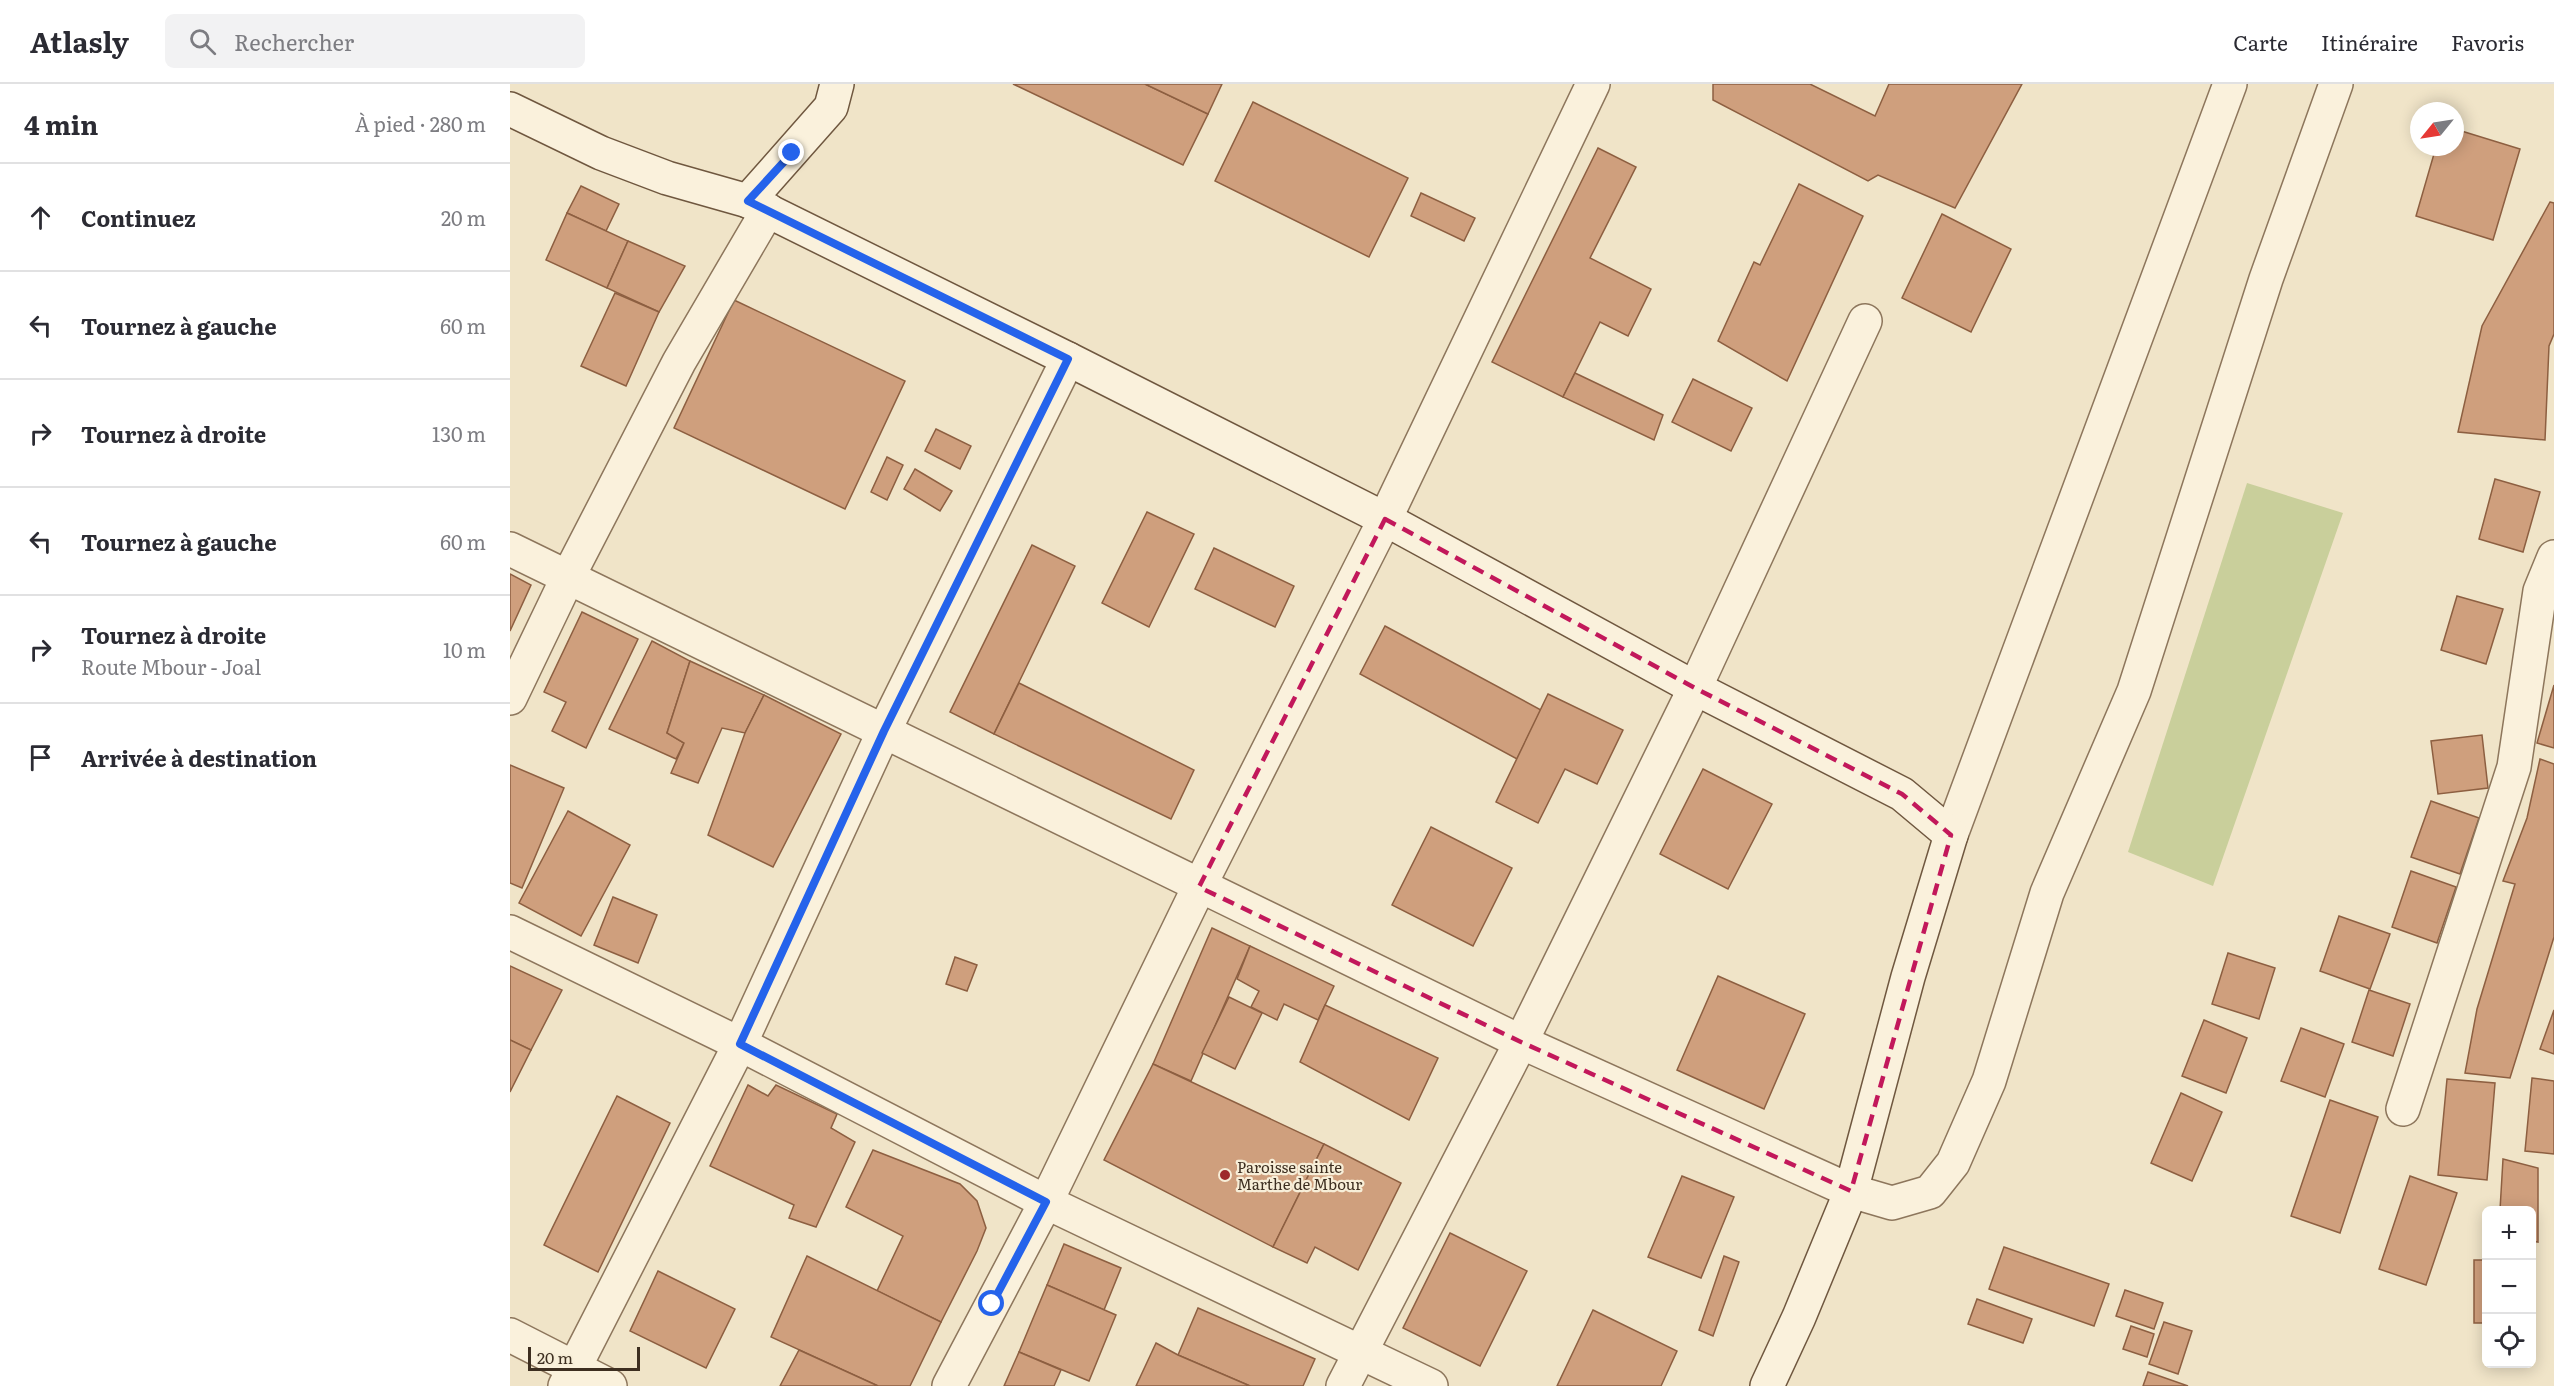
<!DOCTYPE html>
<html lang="fr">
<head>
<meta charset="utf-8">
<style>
  :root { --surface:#fff; --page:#f2f2f3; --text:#2b2b33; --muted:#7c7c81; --line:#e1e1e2 }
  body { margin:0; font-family:Literata,serif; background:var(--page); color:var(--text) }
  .controls { position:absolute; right:18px; bottom:18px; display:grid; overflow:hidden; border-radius:9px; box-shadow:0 3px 15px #0003 }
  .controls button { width:54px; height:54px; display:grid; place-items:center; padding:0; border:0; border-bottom:2px solid var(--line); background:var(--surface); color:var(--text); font:30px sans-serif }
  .compass { position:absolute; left:1900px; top:18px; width:54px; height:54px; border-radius:50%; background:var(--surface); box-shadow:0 3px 15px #0003; rotate:240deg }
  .scale { position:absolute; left:18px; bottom:15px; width:112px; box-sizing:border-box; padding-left:6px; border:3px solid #3d2e20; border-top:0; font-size:16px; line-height:21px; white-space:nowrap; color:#3d2e20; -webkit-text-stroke:4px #f7eed8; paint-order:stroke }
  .stop { position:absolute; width:18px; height:18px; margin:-14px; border:4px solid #2563eb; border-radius:50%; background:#fff }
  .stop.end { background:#2563eb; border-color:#fff; box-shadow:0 2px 6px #0008 }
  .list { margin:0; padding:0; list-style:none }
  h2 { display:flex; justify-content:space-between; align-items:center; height:78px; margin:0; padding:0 24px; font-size:26px }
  h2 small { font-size:20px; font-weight:400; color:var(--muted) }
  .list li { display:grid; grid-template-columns:39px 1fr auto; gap:18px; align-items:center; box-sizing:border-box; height:108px; padding:0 24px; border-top:2px solid var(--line) }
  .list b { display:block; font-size:22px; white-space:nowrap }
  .list p { margin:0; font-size:20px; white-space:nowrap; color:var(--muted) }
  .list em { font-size:20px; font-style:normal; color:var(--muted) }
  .icon { flex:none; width:33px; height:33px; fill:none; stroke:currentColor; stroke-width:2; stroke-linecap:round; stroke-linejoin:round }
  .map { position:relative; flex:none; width:2044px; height:1302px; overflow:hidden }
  header { display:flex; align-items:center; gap:36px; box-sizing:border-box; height:84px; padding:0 30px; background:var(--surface); border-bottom:2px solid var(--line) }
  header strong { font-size:28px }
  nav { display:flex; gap:33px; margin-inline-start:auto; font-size:21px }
  .search { width:420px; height:54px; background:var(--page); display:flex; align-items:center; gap:15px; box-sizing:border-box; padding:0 21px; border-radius:9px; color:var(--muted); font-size:22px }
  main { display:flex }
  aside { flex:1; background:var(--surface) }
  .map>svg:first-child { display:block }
  .green { fill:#c9cf9b }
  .building { fill:#cf9f7d; stroke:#8d5f41; stroke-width:1.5 }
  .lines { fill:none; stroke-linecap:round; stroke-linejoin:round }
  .street-casing { stroke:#8d765c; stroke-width:36 }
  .secondary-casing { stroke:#6f573f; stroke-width:36 }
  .street { stroke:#faf1dc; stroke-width:33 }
  .secondary { stroke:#faf1dc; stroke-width:33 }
  .route { stroke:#2563eb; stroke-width:8 }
  .marked { fill:none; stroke:#c2185b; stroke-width:4.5; stroke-dasharray:12 8; stroke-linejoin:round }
  .poi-dot { fill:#9e2a2b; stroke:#f7eed8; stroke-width:2 }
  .labels { text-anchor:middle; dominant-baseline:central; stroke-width:4.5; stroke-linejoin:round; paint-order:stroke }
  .poi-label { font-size:15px; fill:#3d2e20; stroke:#f7eed8; text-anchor:start }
</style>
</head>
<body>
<header>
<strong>Atlasly</strong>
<div class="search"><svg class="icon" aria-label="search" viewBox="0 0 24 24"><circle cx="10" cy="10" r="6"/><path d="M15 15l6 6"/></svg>Rechercher</div>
<nav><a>Carte</a><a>Itinéraire</a><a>Favoris</a></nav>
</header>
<main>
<aside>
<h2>4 min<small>À pied · 280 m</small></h2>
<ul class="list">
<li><svg class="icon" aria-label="ahead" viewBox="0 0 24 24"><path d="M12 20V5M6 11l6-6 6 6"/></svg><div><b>Continuez</b></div><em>20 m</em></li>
<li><svg class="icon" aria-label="left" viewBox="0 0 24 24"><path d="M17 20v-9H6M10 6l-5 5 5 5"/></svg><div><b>Tournez à gauche</b></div><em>60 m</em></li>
<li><svg class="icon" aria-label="right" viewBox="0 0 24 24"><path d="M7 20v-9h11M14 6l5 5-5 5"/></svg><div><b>Tournez à droite</b></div><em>130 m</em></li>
<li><svg class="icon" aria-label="left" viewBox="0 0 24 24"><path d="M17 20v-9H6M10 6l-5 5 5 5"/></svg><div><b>Tournez à gauche</b></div><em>60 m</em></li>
<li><svg class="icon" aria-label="right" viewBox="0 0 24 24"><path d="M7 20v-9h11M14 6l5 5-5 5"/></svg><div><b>Tournez à droite</b><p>Route Mbour - Joal</p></div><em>10 m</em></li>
<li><svg class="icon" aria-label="arrive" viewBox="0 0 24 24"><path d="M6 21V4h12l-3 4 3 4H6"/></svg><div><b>Arrivée à destination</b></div></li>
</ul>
</aside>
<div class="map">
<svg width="2044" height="1302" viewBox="0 0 2044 1302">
  <rect width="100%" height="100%" fill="#f0e4c8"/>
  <!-- green -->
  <polygon class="green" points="1737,399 1833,429 1703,802 1618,768"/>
  <!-- building -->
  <g class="building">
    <polygon points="503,0 635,0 698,30 673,81"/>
    <polygon points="635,0 712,0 698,30"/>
    <polygon points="1203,0 1300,0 1365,32 1379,0 1512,0 1445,124 1368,91 1358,97 1203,16"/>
    <polygon points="743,18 898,94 859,173 705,97"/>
    <polygon points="1945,45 2010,65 1983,156 1906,132 1926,63 1945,63"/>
    <polygon points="1088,64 1126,83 1080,174 1141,205 1118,252 1090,238 1053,313 982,278"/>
    <polygon points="1289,100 1353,132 1277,297 1208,257 1244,178 1250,181"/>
    <polygon points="71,102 109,120 96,147 57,129"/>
    <polygon points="911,109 965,134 954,157 901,132"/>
    <polygon points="2040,118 2044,119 2044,250 2039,262 2035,356 1948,348 1972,242"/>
    <polygon points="57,129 118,157 97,204 36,176"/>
    <polygon points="1432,130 1501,165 1461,248 1392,214"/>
    <polygon points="118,157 175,182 149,228 97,204"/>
    <polygon points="105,209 149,228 116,302 71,282"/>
    <polygon points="224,216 395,297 335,425 164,344"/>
    <polygon points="1065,289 1153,331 1144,356 1053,313"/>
    <polygon points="1183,295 1242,324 1221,367 1162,338"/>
    <polygon points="426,345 461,362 450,385 415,367"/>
    <polygon points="377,373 393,381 377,416 361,408"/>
    <polygon points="405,385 442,407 430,427 394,405"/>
    <polygon points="1985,395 2030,408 2013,468 1969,455"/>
    <polygon points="637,428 684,450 639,543 592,519"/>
    <polygon points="522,461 565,482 484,650 440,628"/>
    <polygon points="704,464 784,502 765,543 685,505"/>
    <polygon points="0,490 21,501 0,547"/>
    <polygon points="1947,512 1993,525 1976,580 1931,566"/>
    <polygon points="72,528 128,555 76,664 42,647 56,618 34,608"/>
    <polygon points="875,542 1031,626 1007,675 850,590"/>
    <polygon points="142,557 180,577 157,649 174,659 166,675 99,645"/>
    <polygon points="180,577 254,611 235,649 212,644 188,699 161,689 174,659 157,649"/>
    <polygon points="509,599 684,686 661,735 484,650"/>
    <polygon points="2044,601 2044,664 2027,659"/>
    <polygon points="1038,610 1113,646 1087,700 1055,685 1028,739 986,718"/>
    <polygon points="254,611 331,650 263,783 198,751 235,649"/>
    <polygon points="1972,651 1978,704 1928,710 1921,657"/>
    <polygon points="2030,675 2044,680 2044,853 2000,994 1955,989 1967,925 2005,800 1993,797 2017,734"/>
    <polygon points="0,681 54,704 12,804 0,799"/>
    <polygon points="1193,685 1262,720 1218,805 1150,770"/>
    <polygon points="1921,717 1969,734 1950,790 1901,773"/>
    <polygon points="58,727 120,761 71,852 9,819"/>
    <polygon points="921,743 1002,784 963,862 882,821"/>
    <polygon points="1901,787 1946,803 1927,859 1882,843"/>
    <polygon points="103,813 147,831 128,879 84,861"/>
    <polygon points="1829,832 1880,850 1860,905 1810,887"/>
    <polygon points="702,844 740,862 681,997 643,980"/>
    <polygon points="740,862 824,902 808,936 774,920 767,936 741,923 749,907 727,895"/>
    <polygon points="1718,869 1765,884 1749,935 1702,920"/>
    <polygon points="445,873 467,881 457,907 436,900"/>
    <polygon points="0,882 52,906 21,966 0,956"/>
    <polygon points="1208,892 1295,930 1254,1025 1167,986"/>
    <polygon points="1859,906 1900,920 1883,972 1842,958"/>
    <polygon points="719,913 752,929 725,985 692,969"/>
    <polygon points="815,921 928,974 899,1036 790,978"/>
    <polygon points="2044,926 2044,970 2030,965"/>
    <polygon points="1694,936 1737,954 1716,1009 1672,992"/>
    <polygon points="1791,944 1834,960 1815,1013 1771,997"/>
    <polygon points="0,956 21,966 0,1008"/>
    <polygon points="643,980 814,1060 763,1163 594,1076"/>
    <polygon points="2022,994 2044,997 2044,1070 2015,1067"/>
    <polygon points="1937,995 1985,999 1977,1096 1928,1091"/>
    <polygon points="238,1001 258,1012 266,1001 327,1030 321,1044 345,1058 306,1143 279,1134 284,1121 200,1082"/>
    <polygon points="1671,1009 1712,1028 1682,1097 1641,1079"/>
    <polygon points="107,1012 160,1039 88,1188 34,1161"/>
    <polygon points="1820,1016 1868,1033 1830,1149 1781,1132"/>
    <polygon points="814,1060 891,1099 848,1186 805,1163 797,1179 763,1163"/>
    <polygon points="363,1066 450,1100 467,1117 476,1144 467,1167 431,1238 367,1207 393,1152 336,1123"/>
    <polygon points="1993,1075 2028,1084 2028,1158 2022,1157 2022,1126 1990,1126"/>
    <polygon points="1172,1092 1224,1113 1191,1194 1138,1173"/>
    <polygon points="1900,1092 1947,1109 1916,1201 1869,1185"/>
    <polygon points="940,1149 1017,1187 970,1282 893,1244"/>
    <polygon points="554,1160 611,1184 594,1226 537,1201"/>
    <polygon points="1494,1163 1599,1200 1584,1242 1479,1205"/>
    <polygon points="297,1172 431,1238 400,1302 368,1302 261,1253"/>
    <polygon points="1214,1172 1229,1178 1203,1252 1189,1246"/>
    <rect x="1964" y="1176" width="12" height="63"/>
    <polygon points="148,1187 225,1225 196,1284 120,1247"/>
    <polygon points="537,1201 606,1231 579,1297 509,1268"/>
    <polygon points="1615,1206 1653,1219 1644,1245 1606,1232"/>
    <polygon points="1467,1215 1522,1235 1513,1259 1458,1240"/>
    <polygon points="688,1224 805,1275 793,1302 740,1302 668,1271"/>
    <polygon points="1083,1226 1167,1267 1151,1302 1047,1302"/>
    <polygon points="1654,1238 1682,1247 1668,1290 1639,1280"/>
    <polygon points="1621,1242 1644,1250 1637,1273 1613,1265"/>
    <polygon points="646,1259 668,1271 740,1302 626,1302"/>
    <polygon points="289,1266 368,1302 270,1302"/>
    <polygon points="509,1268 551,1286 544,1302 494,1302"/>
    <polygon points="1638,1288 1678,1302 1633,1302"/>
  </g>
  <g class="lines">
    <defs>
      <g id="street">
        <polyline points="0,465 1011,958 1341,1107 1382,1119 1420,1108 1443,1079 1479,997 1537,809 1624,607 1756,195 1826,0"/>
        <polyline points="0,614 58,493 169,278 258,126"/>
        <polyline points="1441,751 1720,0"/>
        <polyline points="0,848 230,960 536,1118 921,1302"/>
        <polyline points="1893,1025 2004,683 2030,507 2044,473"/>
        <polyline points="0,1251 100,1302"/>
        <polyline points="55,1302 230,960 374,647 558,275"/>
        <polyline points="439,1302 536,1118 689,803 875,435 1083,0"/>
        <polyline points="833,1302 1011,958 1185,604 1355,237"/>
      </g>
      <g id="secondary">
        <polyline points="0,25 91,69 157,94 238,117 321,23 327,0"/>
        <polyline points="238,117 558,275 875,435 1185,604 1392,710 1441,751 1398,893 1341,1107 1289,1233 1257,1302"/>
      </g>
    </defs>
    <!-- street casing -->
    <use href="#street" class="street-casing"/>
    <!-- secondary casing -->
    <use href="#secondary" class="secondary-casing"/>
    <!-- street -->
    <use href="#street" class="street"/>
    <!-- secondary -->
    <use href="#secondary" class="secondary"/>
  </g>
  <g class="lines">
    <!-- route -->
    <polyline class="route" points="282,69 238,117 558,275 374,647 230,960 536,1118 482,1220"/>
  </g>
  <!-- marked area -->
  <path class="marked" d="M875 435 1185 604 1392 710 1441 751 1341 1107 1011 958 689 803Z"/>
  <!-- markers -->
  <circle class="poi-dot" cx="715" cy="1091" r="6"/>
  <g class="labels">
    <!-- poi labels -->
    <g class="poi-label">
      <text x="727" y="1082">Paroisse sainte<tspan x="727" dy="17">Marthe de Mbour</tspan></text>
    </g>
  </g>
</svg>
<div class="controls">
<button>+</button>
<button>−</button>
<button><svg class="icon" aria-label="locate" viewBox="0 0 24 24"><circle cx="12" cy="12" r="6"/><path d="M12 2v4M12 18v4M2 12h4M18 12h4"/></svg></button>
</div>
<svg class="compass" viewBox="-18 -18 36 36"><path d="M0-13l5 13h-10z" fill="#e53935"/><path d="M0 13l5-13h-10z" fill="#7c7c81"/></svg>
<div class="scale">20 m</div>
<div class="stop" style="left:482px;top:1220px"></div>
<div class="stop end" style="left:282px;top:69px"></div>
</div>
</main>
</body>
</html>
